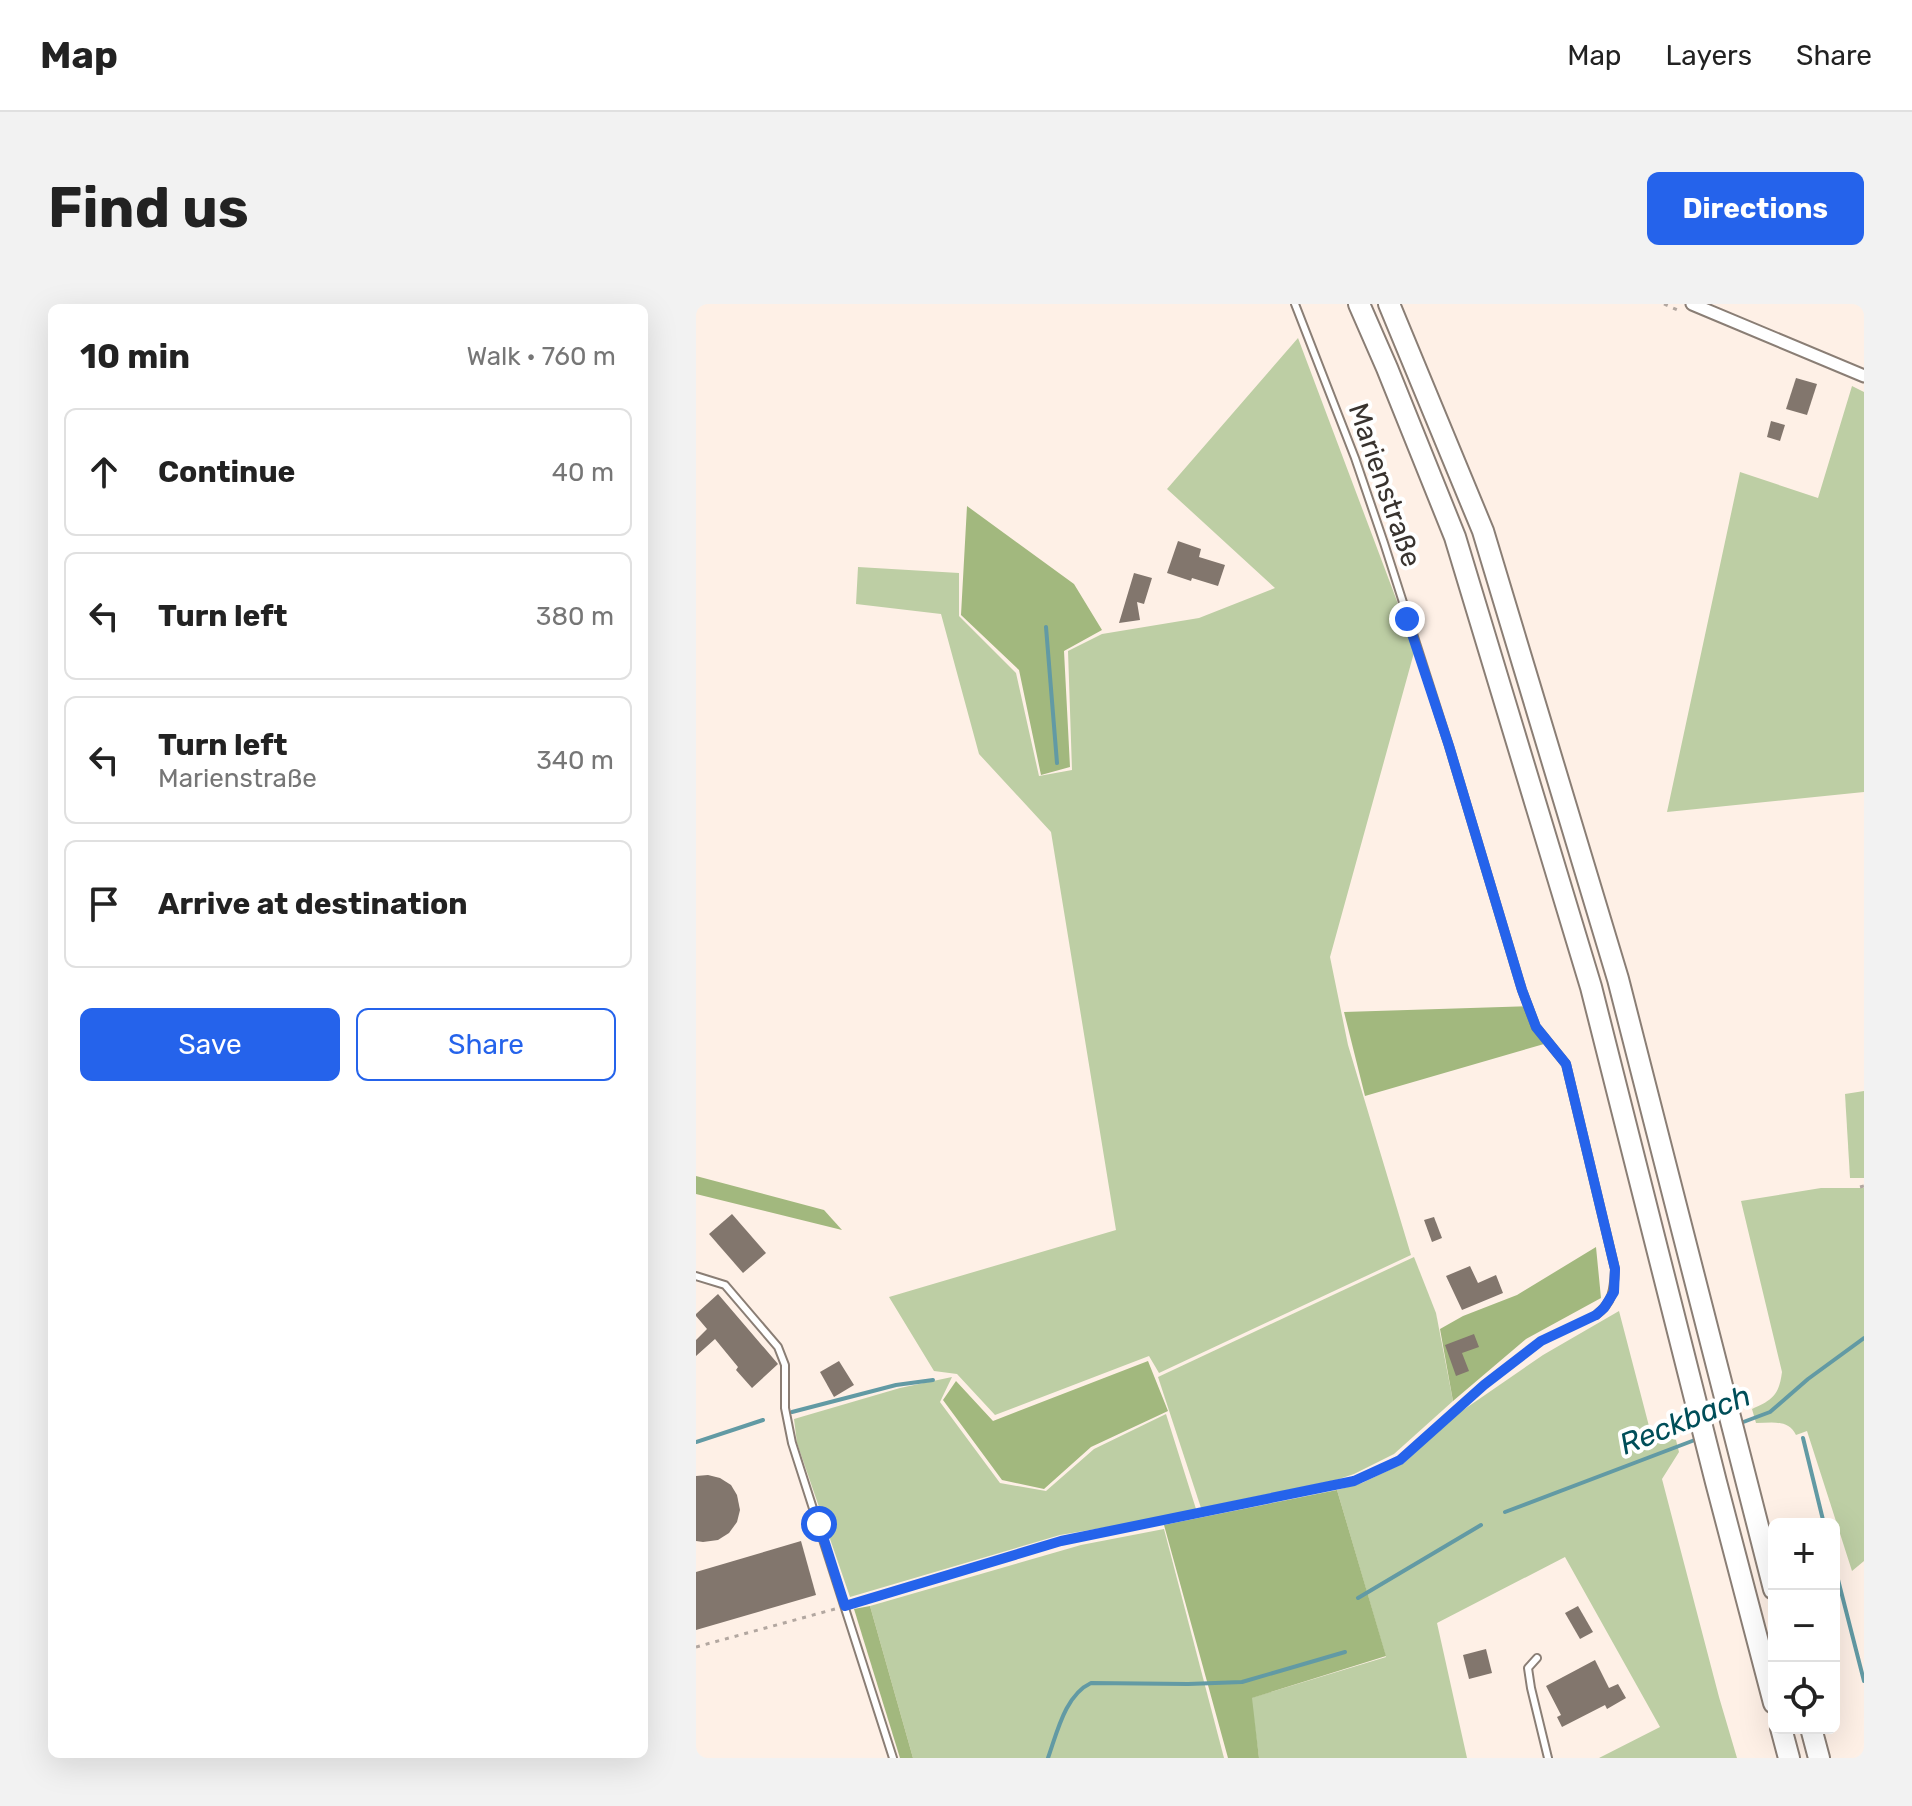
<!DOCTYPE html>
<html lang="en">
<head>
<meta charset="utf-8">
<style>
  :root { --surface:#fff; --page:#f2f2f2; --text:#222; --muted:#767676; --line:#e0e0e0; --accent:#2563eb }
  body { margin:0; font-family:Rubik,sans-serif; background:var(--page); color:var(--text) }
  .controls { position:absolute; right:24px; bottom:24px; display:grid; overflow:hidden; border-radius:12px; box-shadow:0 8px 32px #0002 }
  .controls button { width:72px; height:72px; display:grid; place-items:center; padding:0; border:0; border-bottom:2px solid var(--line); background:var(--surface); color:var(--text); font:40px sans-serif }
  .stop { position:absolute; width:24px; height:24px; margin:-18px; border:6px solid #2563eb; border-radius:50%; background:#fff }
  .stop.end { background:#2563eb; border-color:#fff; box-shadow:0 2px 8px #0008 }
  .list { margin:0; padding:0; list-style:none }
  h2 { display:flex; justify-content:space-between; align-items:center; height:104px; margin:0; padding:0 32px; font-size:34px }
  h2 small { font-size:26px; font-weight:400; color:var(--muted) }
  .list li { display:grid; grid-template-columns:52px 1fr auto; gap:24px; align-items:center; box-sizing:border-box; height:128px; margin:0 16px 16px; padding:0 16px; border:2px solid var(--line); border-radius:12px }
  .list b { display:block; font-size:30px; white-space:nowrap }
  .list p { margin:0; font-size:26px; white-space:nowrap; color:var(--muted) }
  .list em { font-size:26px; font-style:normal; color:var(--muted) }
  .actions { display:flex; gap:16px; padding:24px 32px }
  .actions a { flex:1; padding:18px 0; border:2px solid var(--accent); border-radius:12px; text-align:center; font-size:28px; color:var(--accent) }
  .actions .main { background:var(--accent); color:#fff }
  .icon { flex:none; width:44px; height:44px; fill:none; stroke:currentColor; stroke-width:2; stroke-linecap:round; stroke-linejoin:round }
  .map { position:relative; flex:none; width:1168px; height:1454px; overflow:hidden; border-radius:12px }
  header { display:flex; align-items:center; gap:48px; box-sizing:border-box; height:112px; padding:0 40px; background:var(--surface); border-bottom:2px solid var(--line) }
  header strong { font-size:38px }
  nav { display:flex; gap:44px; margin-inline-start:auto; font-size:28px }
  .intro { display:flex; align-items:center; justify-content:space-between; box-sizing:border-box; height:192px; padding:0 48px }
  h1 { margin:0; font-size:56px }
  .button { padding:20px 36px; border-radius:12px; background:var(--accent); color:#fff; font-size:28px; font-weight:700 }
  main { display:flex; gap:48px; padding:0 48px }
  aside { flex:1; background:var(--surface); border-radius:12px; box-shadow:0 8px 32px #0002 }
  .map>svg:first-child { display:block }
  .green { fill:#bdcea4 }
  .forest { fill:#a2b87e }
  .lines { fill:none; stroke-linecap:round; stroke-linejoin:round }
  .stream { stroke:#629aa4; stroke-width:4 }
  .building { fill:#82766d }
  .service-casing { stroke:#8a7e75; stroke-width:10 }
  .minor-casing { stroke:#8a7e75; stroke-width:15 }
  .motorway-casing { stroke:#8a7e75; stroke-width:24 }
  .path { stroke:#b2a7a0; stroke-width:3; stroke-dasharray:4 6; stroke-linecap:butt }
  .service { stroke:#fff; stroke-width:6 }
  .minor { stroke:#fff; stroke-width:11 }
  .motorway { stroke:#fff; stroke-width:20 }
  .route { stroke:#2563eb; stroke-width:10 }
  .labels { text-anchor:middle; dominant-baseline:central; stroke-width:8; stroke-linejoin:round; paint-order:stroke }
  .street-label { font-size:28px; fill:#38332f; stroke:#fff }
  .water-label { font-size:30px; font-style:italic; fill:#004e59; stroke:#fff }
</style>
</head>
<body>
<header>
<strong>Map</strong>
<nav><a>Map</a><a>Layers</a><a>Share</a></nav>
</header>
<div class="intro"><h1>Find us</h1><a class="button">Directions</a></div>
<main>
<aside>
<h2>10 min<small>Walk · 760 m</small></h2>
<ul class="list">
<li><svg class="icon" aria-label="ahead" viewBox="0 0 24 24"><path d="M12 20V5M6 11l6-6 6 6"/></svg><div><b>Continue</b></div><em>40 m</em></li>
<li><svg class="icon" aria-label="left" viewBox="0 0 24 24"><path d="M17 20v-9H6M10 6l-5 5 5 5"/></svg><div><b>Turn left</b></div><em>380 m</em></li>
<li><svg class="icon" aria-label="left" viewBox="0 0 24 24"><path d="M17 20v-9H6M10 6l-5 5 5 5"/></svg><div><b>Turn left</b><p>Marienstraße</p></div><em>340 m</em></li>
<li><svg class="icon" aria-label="arrive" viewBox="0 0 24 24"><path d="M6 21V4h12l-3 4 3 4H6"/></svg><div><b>Arrive at destination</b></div></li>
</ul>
<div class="actions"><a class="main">Save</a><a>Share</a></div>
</aside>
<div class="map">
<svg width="1168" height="1454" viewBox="0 0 1168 1454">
  <rect width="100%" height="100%" fill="#fef0e6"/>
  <!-- green -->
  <g class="green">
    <polygon points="602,34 719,345 634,653 652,741 715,951 463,1069 453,1052 299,1111 261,1070 238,1067 193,993 420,926 355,528 283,450 245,310 160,300 162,263 263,269 263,312 320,369 343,472 376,466 372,347 406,330 503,314 579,284 471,185"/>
    <polygon points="1156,82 1168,88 1168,488 971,508 1044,168 1122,194"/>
    <polygon points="1168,787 1168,874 1154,874 1149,790"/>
    <path d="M1125 884H1168V1257L1156 1267 1111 1127 1100 1131C1092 1115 1076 1119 1060 1119L1056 1105C1077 1096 1083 1091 1086 1068L1045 897Z"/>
    <polygon points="718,953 740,1009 757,1097 698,1150 658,1170 640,1176 505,1204 462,1073"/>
    <polygon points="923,1007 954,1126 980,1136 983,1148 966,1175 1023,1393 1041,1454 903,1454 964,1423 869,1253 741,1319 771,1454 563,1454 555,1394 690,1353 641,1186 666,1179 708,1159 757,1113 847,1051"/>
    <polygon points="256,1073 244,1098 304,1179 350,1187 398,1145 470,1110 500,1205 465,1214 364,1231 154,1293 101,1139 98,1115 204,1084"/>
    <polygon points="468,1225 528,1454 217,1454 174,1302 385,1241"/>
  </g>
  <!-- forest -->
  <g class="forest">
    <polygon points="271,202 378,280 406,326 368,347 374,463 345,471 323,366 265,311"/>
    <polygon points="837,702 848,740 669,792 648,708"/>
    <polygon points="0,872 128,906 146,926 0,890"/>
    <polygon points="900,943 905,994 830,1035 757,1097 744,1025 767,1012 821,991"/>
    <polygon points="452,1057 472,1107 395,1143 348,1185 306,1176 247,1096 260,1077 297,1117"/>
    <polygon points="641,1186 690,1352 556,1394 563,1454 532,1454 468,1221"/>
    <polygon points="174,1302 217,1454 204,1454 158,1305"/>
  </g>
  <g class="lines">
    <!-- stream -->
    <g class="stream">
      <polyline points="350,323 361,459"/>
      <polyline points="96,1108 200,1081 237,1076"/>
      <polyline points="1042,1120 1074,1108 1112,1075 1168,1034"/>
      <polyline points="1107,1134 1128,1220"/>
      <polyline points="0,1138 67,1116"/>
      <polyline points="809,1208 1004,1134"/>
      <polyline points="1138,1260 1168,1377"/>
      <polyline points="662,1294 785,1221"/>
      <path d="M352 1454C361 1429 369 1391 395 1379L492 1380 546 1378 649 1348"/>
    </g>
  </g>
  <!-- building -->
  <g class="building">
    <polygon points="1100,74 1121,80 1111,111 1090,105"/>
    <polygon points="1075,117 1089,121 1084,137 1071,133"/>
    <polygon points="482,237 505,245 503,253 529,261 522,282 496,274 495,277 471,269"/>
    <polygon points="438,269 456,274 448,300 441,298 444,316 423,319"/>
    <polygon points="36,910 70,949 47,969 13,930"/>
    <polygon points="738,913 746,934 736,938 728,916"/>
    <polygon points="774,962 782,979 800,971 807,989 766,1006 750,972"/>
    <polygon points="22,990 82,1060 56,1084 40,1066 42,1063 19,1035 0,1052 0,1036 11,1025 0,1012 0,1010"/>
    <polygon points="778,1030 783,1043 766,1049 773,1067 760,1072 749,1041"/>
    <polygon points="143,1057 158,1081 138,1093 124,1068"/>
    <polygon points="12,1171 24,1174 35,1181 41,1191 44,1206 41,1218 33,1229 22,1236 7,1238 0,1237 0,1172"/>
    <polygon points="105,1237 120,1291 0,1326 0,1268"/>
    <polygon points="882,1302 897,1328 884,1335 869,1309"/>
    <polygon points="790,1345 796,1369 773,1375 767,1351"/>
    <polygon points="899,1356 913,1384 922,1380 930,1394 911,1405 909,1401 866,1423 861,1413 865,1411 850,1382"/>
  </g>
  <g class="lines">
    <defs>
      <g id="service">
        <path d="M599 0 659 154 688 239 753 442 826 686 840 723 870 760 919 965C918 986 917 998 900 1011"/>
        <polyline points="0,972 29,981 82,1043 89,1061 89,1104 96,1139 197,1454"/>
        <polyline points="841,1354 832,1364 835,1384 852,1454"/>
      </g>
      <polyline id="minor" points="996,0 1168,72"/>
      <g id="motorway">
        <polyline points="663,0 691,64 759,233 895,683 1020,1178 1078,1399"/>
        <polyline points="693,0 787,227 922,675 1078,1285"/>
        <polyline points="1085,1424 1093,1454"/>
        <polyline points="1115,1424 1123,1454"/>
      </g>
    </defs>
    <!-- service casing -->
    <use href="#service" class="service-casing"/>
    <!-- minor casing -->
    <use href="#minor" class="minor-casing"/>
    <!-- motorway casing -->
    <use href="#motorway" class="motorway-casing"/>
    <!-- path -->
    <g class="path">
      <polyline points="968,0 986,8"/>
      <polyline points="1164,883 1168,882"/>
      <polyline points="158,1299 365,1237 658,1177 704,1156 788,1081 845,1037 890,1015"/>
      <polyline points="0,1343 139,1305"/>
    </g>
    <!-- service -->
    <use href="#service" class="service"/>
    <!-- minor -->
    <use href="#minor" class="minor"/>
    <!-- motorway -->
    <use href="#motorway" class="motorway"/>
  </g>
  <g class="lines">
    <!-- route -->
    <polyline class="route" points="123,1220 149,1302 365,1237 658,1177 704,1156 788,1081 845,1037 900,1011 908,1004 918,988 919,965 870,760 840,723 826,686 753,442 711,315"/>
  </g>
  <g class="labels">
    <!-- street labels -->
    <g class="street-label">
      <text transform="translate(689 181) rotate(71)">Marienstraße</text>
    </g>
    <!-- water labels -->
    <g class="water-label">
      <text transform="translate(989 1116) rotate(-22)">Reckbach</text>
    </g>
  </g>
</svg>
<div class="controls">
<button>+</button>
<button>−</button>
<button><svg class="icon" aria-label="locate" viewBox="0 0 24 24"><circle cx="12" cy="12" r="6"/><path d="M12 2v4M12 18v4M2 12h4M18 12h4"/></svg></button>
</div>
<div class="stop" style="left:123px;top:1220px"></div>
<div class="stop end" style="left:711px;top:315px"></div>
</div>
</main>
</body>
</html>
